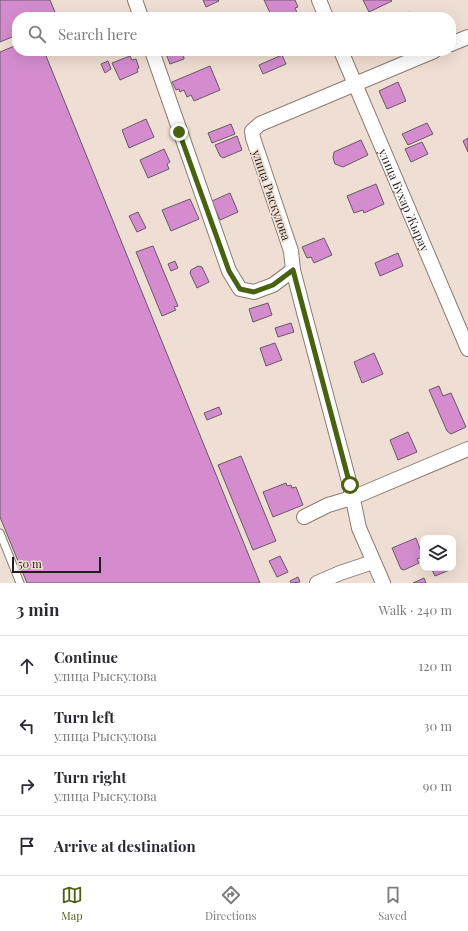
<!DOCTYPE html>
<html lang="en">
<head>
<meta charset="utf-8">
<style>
  :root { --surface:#fff; --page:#f2f2f3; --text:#2b2b33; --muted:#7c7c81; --line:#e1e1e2; --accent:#486212 }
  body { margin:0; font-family:"Playfair Display",serif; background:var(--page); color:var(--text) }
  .controls { position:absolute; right:12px; bottom:12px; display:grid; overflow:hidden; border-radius:8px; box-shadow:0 4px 16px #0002 }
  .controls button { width:36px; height:36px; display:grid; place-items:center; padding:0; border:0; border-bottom:1px solid var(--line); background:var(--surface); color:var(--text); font:20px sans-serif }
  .scale { position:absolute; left:12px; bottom:10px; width:89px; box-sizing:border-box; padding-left:4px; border:2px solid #231d19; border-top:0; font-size:11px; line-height:14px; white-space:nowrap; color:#231d19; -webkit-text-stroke:3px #efded3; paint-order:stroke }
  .stop { position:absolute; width:12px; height:12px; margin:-9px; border:3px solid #486212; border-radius:50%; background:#fff }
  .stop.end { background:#486212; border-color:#fff; box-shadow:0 1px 4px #0008 }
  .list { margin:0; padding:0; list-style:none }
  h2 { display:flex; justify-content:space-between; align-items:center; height:52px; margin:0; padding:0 16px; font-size:17px }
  h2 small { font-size:13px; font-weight:400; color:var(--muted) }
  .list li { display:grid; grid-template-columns:26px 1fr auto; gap:12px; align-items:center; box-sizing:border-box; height:60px; padding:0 16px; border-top:1px solid var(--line) }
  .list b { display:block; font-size:15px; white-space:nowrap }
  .list p { margin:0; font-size:13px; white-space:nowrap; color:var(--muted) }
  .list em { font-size:13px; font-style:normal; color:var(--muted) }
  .icon { flex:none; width:22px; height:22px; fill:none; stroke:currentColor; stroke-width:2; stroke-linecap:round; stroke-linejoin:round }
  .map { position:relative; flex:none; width:468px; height:583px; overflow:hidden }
  .search { position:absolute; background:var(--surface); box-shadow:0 4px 16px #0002; left:12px; right:12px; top:12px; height:44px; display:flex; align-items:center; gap:10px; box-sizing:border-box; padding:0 14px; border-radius:16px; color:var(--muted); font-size:15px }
  .sheet { height:292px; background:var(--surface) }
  nav { display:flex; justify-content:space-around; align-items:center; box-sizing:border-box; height:56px; border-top:1px solid var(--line); background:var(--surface); font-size:11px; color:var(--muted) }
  nav a { display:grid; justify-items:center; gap:2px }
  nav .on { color:var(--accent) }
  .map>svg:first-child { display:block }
  .building { fill:#d58ccf; stroke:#675a65 }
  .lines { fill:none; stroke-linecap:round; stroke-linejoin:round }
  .service-casing { stroke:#8b7c72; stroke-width:9 }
  .minor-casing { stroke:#8b7c72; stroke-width:16 }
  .service { stroke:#fff; stroke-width:7 }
  .minor { stroke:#fff; stroke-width:14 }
  .route { stroke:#486212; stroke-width:5 }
  .labels { text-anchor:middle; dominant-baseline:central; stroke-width:3.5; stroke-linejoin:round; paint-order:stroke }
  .street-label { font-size:12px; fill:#231d19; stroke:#efded3 }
</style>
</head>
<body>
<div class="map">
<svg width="468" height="583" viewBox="0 0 468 583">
  <rect width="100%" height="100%" fill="#efded3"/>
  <!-- building -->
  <g class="building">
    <polygon points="0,0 50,0 57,17 17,17 17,35 0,42"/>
    <polygon points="203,0 218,0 219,1 206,7"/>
    <polygon points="264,0 295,0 298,7 295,8 299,17 272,17"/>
    <polygon points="363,0 391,0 392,1 369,12"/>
    <polygon points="410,12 412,17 397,17"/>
    <polygon points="17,45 17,51 44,51 260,583 27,583 0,517 0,52"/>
    <polygon points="165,51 183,51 184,59 170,64"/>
    <polygon points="282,55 286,64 263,74 259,65"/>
    <polygon points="130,56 132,60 136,59 139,68 137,69 138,72 120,80 112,63"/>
    <polygon points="108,61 111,69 105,73 101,64"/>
    <polygon points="210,66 220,90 194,101 191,95 187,97 184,90 180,92 179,89 176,90 172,82"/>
    <polygon points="398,82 406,101 387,109 379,91"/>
    <polygon points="146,119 154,137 129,148 122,130"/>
    <polygon points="427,123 433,134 408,145 402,134"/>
    <polygon points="231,124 235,134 212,143 208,133"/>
    <polygon points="237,136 242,150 223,158 220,156 215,145"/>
    <polygon points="468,138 468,152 463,141"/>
    <polygon points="361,140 368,155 343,167 335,164 333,158 334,152"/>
    <polygon points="422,142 428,154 411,162 405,149"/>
    <polygon points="164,149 170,162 167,164 169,169 148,178 140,160"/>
    <polygon points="376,184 384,204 364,213 363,210 354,213 347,196"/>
    <polygon points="230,193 238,212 220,220 212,201"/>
    <polygon points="190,199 199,219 171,231 162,210"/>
    <polygon points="138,212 146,228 137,232 129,216"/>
    <polygon points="324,238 332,255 314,263 311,257 307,258 302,247"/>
    <polygon points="153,246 178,306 174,307 176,310 162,316 136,252"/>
    <polygon points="398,253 403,266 380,276 375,263"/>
    <polygon points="175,261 178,268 171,271 168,264"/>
    <polygon points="198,266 202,267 209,282 197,288 190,273 191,270"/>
    <polygon points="268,303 272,315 253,322 249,309"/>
    <polygon points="291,323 294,332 278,337 275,328"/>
    <polygon points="275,343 282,360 266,366 260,348"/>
    <polygon points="374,353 383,374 362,383 354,362"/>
    <polygon points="439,386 443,396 451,393 466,427 451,434 447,431 429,390"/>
    <polygon points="219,407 222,414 207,420 204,413"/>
    <polygon points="408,432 417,452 398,460 390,440"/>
    <polygon points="241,456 276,541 253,550 218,465"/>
    <polygon points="286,483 287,486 291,485 292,488 296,487 303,505 273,517 263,492"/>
    <polygon points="416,538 423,557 417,559 419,563 404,570 401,569 392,548"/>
    <polygon points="280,556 288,572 277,577 269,561"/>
    <polygon points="431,568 452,568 452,569 435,576"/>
    <polygon points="298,577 300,582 291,583 290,581"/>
    <polygon points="424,578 426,583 413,583"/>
  </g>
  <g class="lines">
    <defs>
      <polyline id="service" points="0,533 20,583"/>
      <g id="minor">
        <polyline points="135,0 141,17"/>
        <polyline points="319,0 326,17"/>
        <polyline points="451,44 468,37"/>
        <polyline points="152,51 229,271 240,289 254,292 273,285 293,270"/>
        <path id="s1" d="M341 51 468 349"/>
        <polyline points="304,517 328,505 352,498 468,449"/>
        <polyline points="317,583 340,573 373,562"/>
        <polyline points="383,583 359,528 350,485 305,316 293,270 291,251 253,138 252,131 260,124 434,51"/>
      </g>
    </defs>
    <!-- service casing -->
    <use href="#service" class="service-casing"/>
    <!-- minor casing -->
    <use href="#minor" class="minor-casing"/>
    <!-- service -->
    <use href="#service" class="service"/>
    <!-- minor -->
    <use href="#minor" class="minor"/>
  </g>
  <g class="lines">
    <!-- route -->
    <polyline class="route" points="179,132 229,271 240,289 254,292 273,285 293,270 350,485"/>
  </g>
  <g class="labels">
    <!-- street labels -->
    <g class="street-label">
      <text transform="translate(272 195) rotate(71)">улица Рыскулова</text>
      <text stroke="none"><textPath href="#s1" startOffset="162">улица Бухар Жырау</textPath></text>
    </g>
  </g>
</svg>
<div class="controls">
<button><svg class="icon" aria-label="layers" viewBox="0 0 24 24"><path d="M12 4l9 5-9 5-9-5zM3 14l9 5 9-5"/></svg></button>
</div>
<div class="scale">50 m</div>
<div class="stop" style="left:350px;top:485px"></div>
<div class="stop end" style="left:179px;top:132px"></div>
<div class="search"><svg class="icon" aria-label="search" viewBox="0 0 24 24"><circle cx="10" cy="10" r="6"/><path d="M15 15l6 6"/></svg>Search here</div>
</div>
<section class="sheet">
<h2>3 min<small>Walk · 240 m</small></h2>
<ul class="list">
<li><svg class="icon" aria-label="ahead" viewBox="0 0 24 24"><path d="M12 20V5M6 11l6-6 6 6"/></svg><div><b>Continue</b><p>улица Рыскулова</p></div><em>120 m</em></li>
<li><svg class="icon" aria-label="left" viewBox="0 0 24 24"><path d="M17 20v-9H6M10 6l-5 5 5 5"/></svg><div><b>Turn left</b><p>улица Рыскулова</p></div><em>30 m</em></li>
<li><svg class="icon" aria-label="right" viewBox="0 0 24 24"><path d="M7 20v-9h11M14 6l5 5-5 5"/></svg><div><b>Turn right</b><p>улица Рыскулова</p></div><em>90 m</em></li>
<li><svg class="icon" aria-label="arrive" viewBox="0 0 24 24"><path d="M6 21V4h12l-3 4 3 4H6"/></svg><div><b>Arrive at destination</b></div></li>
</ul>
</section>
<nav>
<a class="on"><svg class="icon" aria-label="map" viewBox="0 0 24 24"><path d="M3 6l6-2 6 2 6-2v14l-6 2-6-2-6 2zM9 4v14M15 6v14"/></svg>Map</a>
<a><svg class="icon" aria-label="directions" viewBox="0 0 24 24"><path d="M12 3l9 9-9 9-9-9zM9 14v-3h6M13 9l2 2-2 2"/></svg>Directions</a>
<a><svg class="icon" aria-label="saved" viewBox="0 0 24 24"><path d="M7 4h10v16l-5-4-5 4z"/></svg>Saved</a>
</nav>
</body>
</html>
